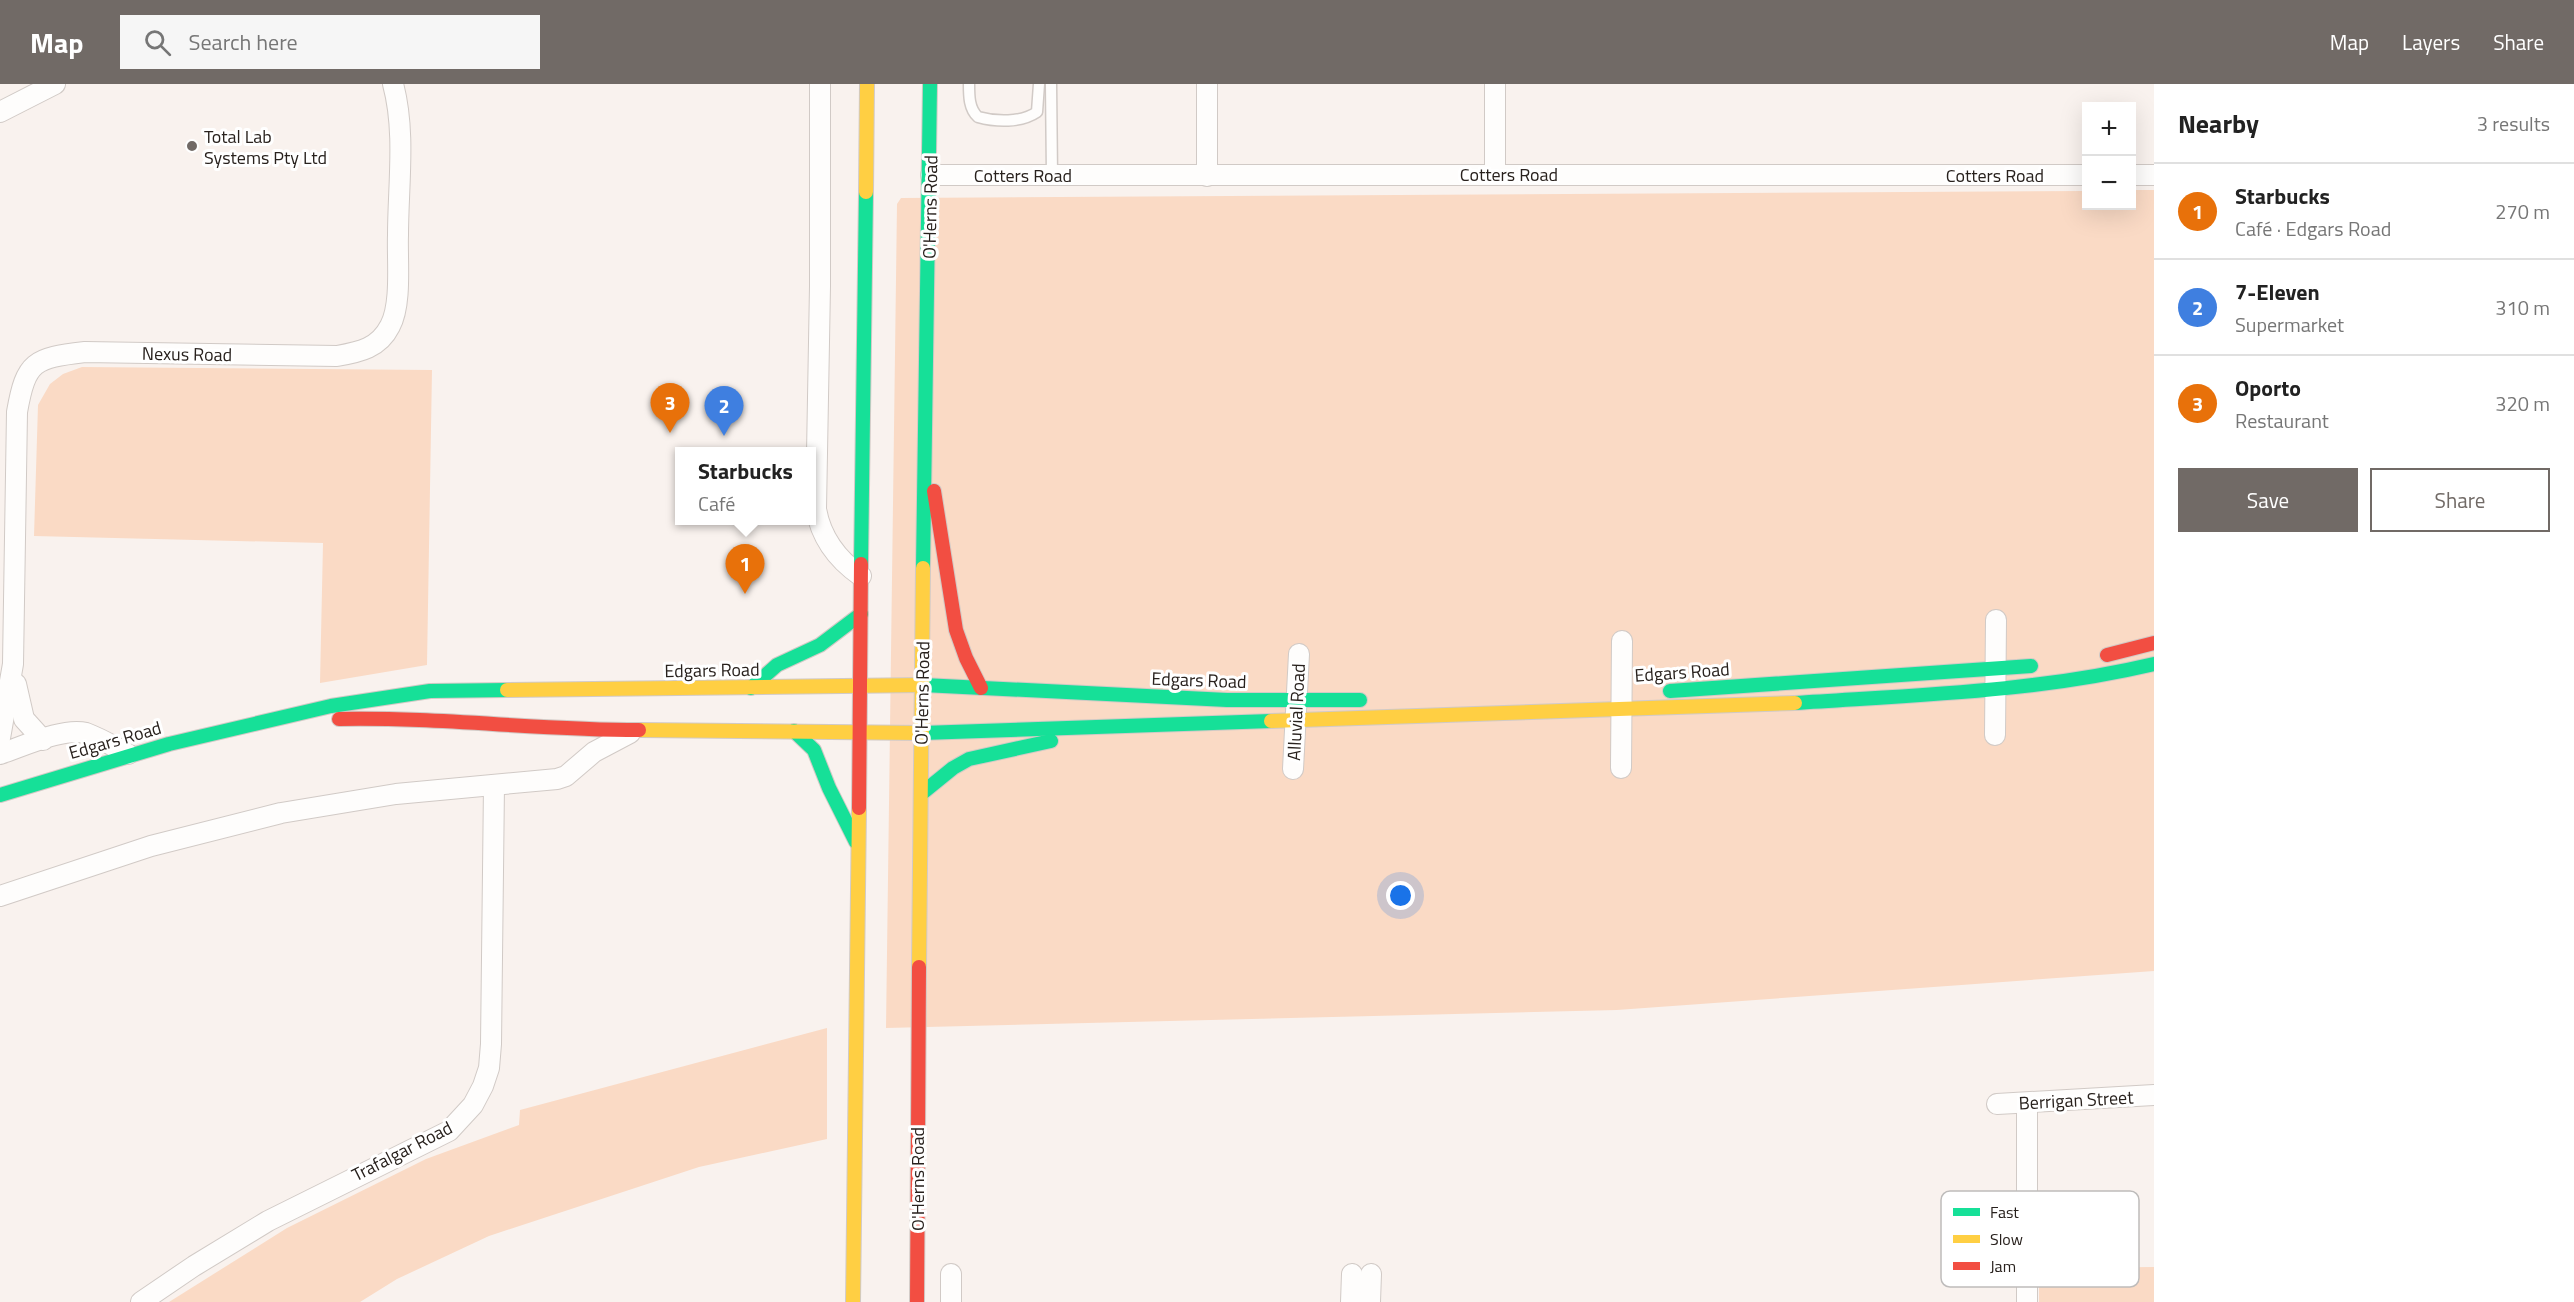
<!DOCTYPE html>
<html lang="en">
<head>
<meta charset="utf-8">
<style>
  :root { --surface:#fff; --page:#f6f6f6; --text:#222; --muted:#767676; --line:#e0e0e0; --accent:#716a66 }
  body { margin:0; font-family:"Titillium Web",sans-serif; background:var(--page); color:var(--text) }
  .controls { position:absolute; right:18px; top:18px; display:grid; overflow:hidden; border-radius:0px; box-shadow:0 6px 24px #0002 }
  .controls button { width:54px; height:54px; display:grid; place-items:center; padding:0; border:0; border-bottom:2px solid var(--line); background:var(--surface); color:var(--text); font:30px sans-serif }
  .you { position:absolute; left:1401px; top:812px; width:21px; height:21px; margin:-15px; border:4px solid #fff; border-radius:50%; background:#1a73e8; box-shadow:0 0 0 9px #1a73e833 }
  .badge { display:grid; place-items:center; width:39px; height:39px; border-radius:50%; background:var(--accent); color:#fff; font-size:20px; font-weight:700 }
  .pin { position:absolute; translate:-50% -50px; filter:drop-shadow(0 2px 3px #0008) }
  .pin::after { content:''; position:absolute; top:32px; width:21px; height:18px; background:inherit; clip-path:polygon(0 0,100% 0,50% 100%) }
  .popup { position:absolute; left:675px; top:363px; width:141px; height:78px; box-sizing:border-box; display:grid; place-content:center; border-radius:0px; background:var(--surface); filter:drop-shadow(0 2px 4px #0005); font-size:20px; white-space:nowrap; color:var(--muted) }
  .popup b { font-size:22px; color:var(--text) }
  .popup::after { content:''; position:absolute; left:50%; top:100%; margin-left:-12px; border:12px solid transparent; border-top-color:var(--surface) }
  .list { margin:0; padding:0; list-style:none }
  h2 { display:flex; justify-content:space-between; align-items:center; height:78px; margin:0; padding:0 24px; font-size:26px }
  h2 small { font-size:20px; font-weight:400; color:var(--muted) }
  .list li { display:grid; grid-template-columns:39px 1fr auto; gap:18px; align-items:center; box-sizing:border-box; height:96px; padding:0 24px; border-top:2px solid var(--line) }
  .list b { display:block; font-size:22px; white-space:nowrap }
  .list p { margin:0; font-size:20px; white-space:nowrap; color:var(--muted) }
  .list em { font-size:20px; font-style:normal; color:var(--muted) }
  .actions { display:flex; gap:12px; padding:18px 24px }
  .actions a { flex:1; padding:14px 0; border:2px solid var(--accent); border-radius:0px; text-align:center; font-size:21px; color:var(--accent) }
  .actions .main { background:var(--accent); color:#fff }
  .icon { flex:none; width:33px; height:33px; fill:none; stroke:currentColor; stroke-width:2; stroke-linecap:round; stroke-linejoin:round }
  .map { position:relative; flex:none; width:2154px; height:1218px; overflow:hidden }
  header { display:flex; align-items:center; gap:36px; box-sizing:border-box; height:84px; padding:0 30px; background:var(--accent); color:#fff }
  header strong { font-size:28px }
  nav { display:flex; gap:33px; margin-inline-start:auto; font-size:21px }
  .search { width:420px; height:54px; background:var(--page); display:flex; align-items:center; gap:15px; box-sizing:border-box; padding:0 21px; border-radius:0px; color:var(--muted); font-size:22px }
  main { display:flex }
  aside { flex:1; background:var(--surface) }
  .map>svg:first-child { display:block }
  .green { fill:#fadac5 }
  .lines { fill:none; stroke-linecap:round; stroke-linejoin:round }
  .lane-casing { stroke:#d1cac6; stroke-width:13 }
  .street-casing { stroke:#d1cac6; stroke-width:22 }
  .fast-casing { stroke:#d1cac6; stroke-width:16 }
  .slow-casing { stroke:#d1cac6; stroke-width:16 }
  .jam-casing { stroke:#d1cac6; stroke-width:16 }
  .lane { stroke:#fefdfc; stroke-width:10 }
  .street { stroke:#fefdfc; stroke-width:20 }
  .fast { stroke:#16e098; stroke-width:14 }
  .slow { stroke:#ffcf43; stroke-width:14 }
  .jam { stroke:#f24e42; stroke-width:14 }
  .poi-dot { fill:#716a66; stroke:#fff; stroke-width:2 }
  .labels { text-anchor:middle; dominant-baseline:central; stroke-width:6; stroke-linejoin:round; paint-order:stroke }
  .poi-label { font-size:18px; fill:#28211d; stroke:#fff; text-anchor:start }
  .street-label { font-size:18px; fill:#28211d; stroke:#fff }
  .key { fill:#fff; stroke:#bebcbb; stroke-width:1.5 }
  .key-label { font-size:16px; fill:#28211d }
</style>
</head>
<body>
<header>
<strong>Map</strong>
<div class="search"><svg class="icon" aria-label="search" viewBox="0 0 24 24"><circle cx="10" cy="10" r="6"/><path d="M15 15l6 6"/></svg>Search here</div>
<nav><a>Map</a><a>Layers</a><a>Share</a></nav>
</header>
<main>
<div class="map">
<svg width="2154" height="1218" viewBox="0 0 2154 1218">
  <rect width="100%" height="100%" fill="#f9f2ee"/>
  <!-- green -->
  <g class="green">
    <polygon points="2132,106 2154,106 2154,887 1617,926 886,944 897,120 901,114 2086,107 2086,122 2132,122"/>
    <polygon points="82,283 432,286 427,581 320,599 323,459 34,452 38,321 50,300 63,290"/>
    <polygon points="827,944 827,1055 699,1083 489,1152 397,1195 360,1218 169,1218 287,1144 426,1075 519,1041 520,1026"/>
    <polygon points="2154,1183 2154,1218 2039,1218 2039,1184"/>
  </g>
  <g class="lines">
    <defs>
      <g id="lane">
        <path d="M969 0C969 12 969 25 978 33 996 38 1021 39 1037 28L1039 0"/>
        <polyline points="1051,0 1052,91"/>
      </g>
      <g id="street">
        <path d="M820 0V202L816 425C821 454 838 476 861 492"/>
        <polyline points="1495,0 1495,90"/>
        <polyline points="0,28 55,0"/>
        <polyline points="931,91 2086,91"/>
        <polyline points="2132,91 2154,91"/>
        <polyline points="1207,92 1207,0"/>
        <polyline points="16,600 24,635 43,656"/>
        <polyline points="1995,651 1996,536"/>
        <path d="M0 654 13 580 17 328C26 277 34 274 85 268L337 272C360 268 379 264 390 242 402 220 397 176 398 151 398 102 406 48 393 0"/>
        <path d="M0 670C22 663 63 643 86 649 100 654 115 663 128 670"/>
        <polyline points="1621,684 1622,557"/>
        <polyline points="1293,685 1299,570"/>
        <polyline points="0,812 151,762 281,729 396,710 557,695 566,692 594,668 630,649"/>
        <polyline points="2027,1019 2027,1218"/>
        <polyline points="1997,1020 2154,1011"/>
        <polyline points="951,1190 951,1218"/>
        <polyline points="141,1218 194,1182 268,1137 449,1047 473,1021 483,1002 489,984 491,960 494,701"/>
        <polyline points="1351,1218 1352,1190"/>
        <polyline points="1370,1218 1371,1190"/>
      </g>
      <g id="fast">
        <polyline points="861,480 866,108"/>
        <polyline points="923,484 930,0"/>
        <polyline points="923,601 1227,616 1360,616"/>
        <polyline points="751,604 777,581 820,561 861,530"/>
        <polyline points="1670,607 2031,582"/>
        <path d="M1795 619C1915 611 2036 608 2154 580"/>
        <polyline points="794,647 814,666 829,704 856,758"/>
        <polyline points="922,649 1271,637"/>
        <polyline points="921,710 953,684 969,675 1051,657"/>
        <polyline points="0,711 169,660 331,622 430,607 507,606"/>
      </g>
      <g id="slow">
        <polyline points="866,108 867,0"/>
        <polyline points="507,606 923,601"/>
        <polyline points="1271,637 1795,619"/>
        <polyline points="639,646 922,649"/>
        <polyline points="919,883 923,484"/>
        <polyline points="853,1218 859,724"/>
      </g>
      <g id="jam">
        <polyline points="934,407 956,546 966,574 981,604"/>
        <polyline points="2107,571 2154,559"/>
        <path d="M339 635C439 633 539 646 639 646"/>
        <polyline points="859,724 861,480"/>
        <polyline points="917,1218 919,883"/>
      </g>
    </defs>
    <!-- lane casing -->
    <use href="#lane" class="lane-casing"/>
    <!-- street casing -->
    <use href="#street" class="street-casing"/>
    <!-- fast casing -->
    <use href="#fast" class="fast-casing"/>
    <!-- slow casing -->
    <use href="#slow" class="slow-casing"/>
    <!-- jam casing -->
    <use href="#jam" class="jam-casing"/>
    <!-- lane -->
    <use href="#lane" class="lane"/>
    <!-- street -->
    <use href="#street" class="street"/>
    <!-- fast -->
    <use href="#fast" class="fast"/>
    <!-- slow -->
    <use href="#slow" class="slow"/>
    <!-- jam -->
    <use href="#jam" class="jam"/>
  </g>
  <!-- markers -->
  <circle class="poi-dot" cx="192" cy="62" r="6"/>
  <g class="labels">
    <!-- poi labels -->
    <g class="poi-label">
      <text x="204" y="52">Total Lab<tspan x="204" dy="21">Systems Pty Ltd</tspan></text>
    </g>
    <!-- street labels -->
    <g class="street-label">
      <text x="1509" y="90">Cotters Road</text>
      <text x="1023" y="91">Cotters Road</text>
      <text x="1995" y="91">Cotters Road</text>
      <text transform="translate(930 123) rotate(-89)">O'Herns Road</text>
      <text transform="translate(187 270) rotate(1)">Nexus Road</text>
      <text transform="translate(712 586) rotate(-1)">Edgars Road</text>
      <text transform="translate(1682 588) rotate(-4)">Edgars Road</text>
      <text transform="translate(1199 596) rotate(2)">Edgars Road</text>
      <text transform="translate(922 609) rotate(-89)">O'Herns Road</text>
      <text transform="translate(1296 628) rotate(-87)">Alluvial Road</text>
      <text transform="translate(115 656) rotate(-16)">Edgars Road</text>
      <text transform="translate(2076 1016) rotate(-3)">Berrigan Street</text>
      <text transform="translate(402 1067) rotate(-27)">Trafalgar Road</text>
      <text transform="translate(917 1095) rotate(-90)">O'Herns Road</text>
    </g>
  </g>
  <!-- legend -->
  <rect x="1941" y="1107" width="198" height="96" rx="9" class="key"/>
  <rect x="1953" y="1124" width="27" height="8" fill="#16e098"/>
  <rect x="1953" y="1151" width="27" height="8" fill="#ffcf43"/>
  <rect x="1953" y="1178" width="27" height="8" fill="#f24e42"/>
  <g class="key-label">
    <text x="1990" y="1134">Fast</text>
    <text x="1990" y="1161">Slow</text>
    <text x="1990" y="1188">Jam</text>
  </g>
</svg>
<div class="controls">
<button>+</button>
<button>−</button>
</div>
<div class="you"></div>
<div class="pin badge" style="left:745px;top:510px;background:#e8710a">1</div>
<div class="popup"><b>Starbucks</b>Café</div>
<div class="pin badge" style="left:724px;top:352px;background:#3f7fe0">2</div>
<div class="pin badge" style="left:670px;top:349px;background:#e8710a">3</div>
</div>
<aside>
<h2>Nearby<small>3 results</small></h2>
<ul class="list">
<li><span class="badge" style="background:#e8710a">1</span><div><b>Starbucks</b><p>Café · Edgars Road</p></div><em>270 m</em></li>
<li><span class="badge" style="background:#3f7fe0">2</span><div><b>7-Eleven</b><p>Supermarket</p></div><em>310 m</em></li>
<li><span class="badge" style="background:#e8710a">3</span><div><b>Oporto</b><p>Restaurant</p></div><em>320 m</em></li>
</ul>
<div class="actions"><a class="main">Save</a><a>Share</a></div>
</aside>
</main>
</body>
</html>
